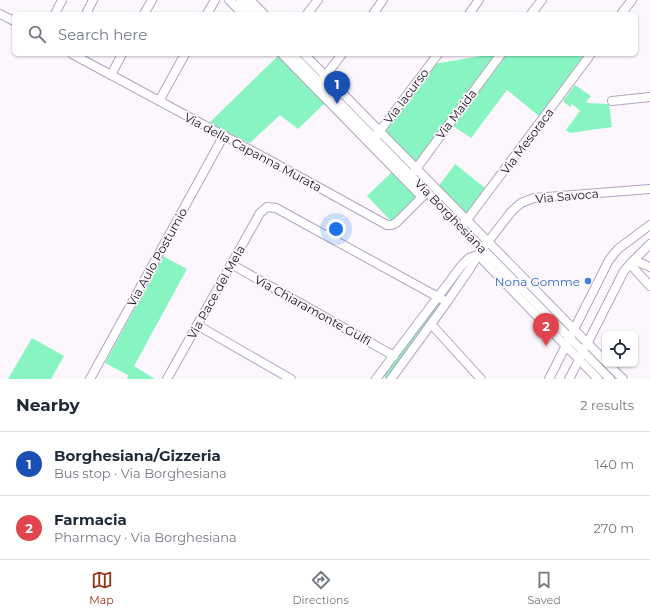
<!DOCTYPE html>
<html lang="en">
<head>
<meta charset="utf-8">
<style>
  :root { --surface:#fff; --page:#f6f6f7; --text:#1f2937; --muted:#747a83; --line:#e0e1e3; --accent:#972f14 }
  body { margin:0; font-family:Montserrat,sans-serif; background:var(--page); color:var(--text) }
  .controls { position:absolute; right:12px; bottom:12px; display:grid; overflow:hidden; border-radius:6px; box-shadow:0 1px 3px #0004 }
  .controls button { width:36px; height:36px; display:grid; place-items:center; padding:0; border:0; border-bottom:1px solid var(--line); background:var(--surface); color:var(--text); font:20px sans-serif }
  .you { position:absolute; left:336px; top:229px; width:14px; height:14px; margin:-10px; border:3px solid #fff; border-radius:50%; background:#1a73e8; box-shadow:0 0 0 6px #1a73e833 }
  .badge { display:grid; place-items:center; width:26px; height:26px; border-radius:50%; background:var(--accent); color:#fff; font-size:13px; font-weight:700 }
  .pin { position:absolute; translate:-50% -33px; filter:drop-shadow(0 1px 2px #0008) }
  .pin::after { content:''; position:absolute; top:21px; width:14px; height:12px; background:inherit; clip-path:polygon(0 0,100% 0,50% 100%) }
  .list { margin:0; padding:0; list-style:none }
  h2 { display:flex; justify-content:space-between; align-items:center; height:52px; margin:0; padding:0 16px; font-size:17px }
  h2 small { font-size:13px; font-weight:400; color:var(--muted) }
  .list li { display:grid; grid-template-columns:26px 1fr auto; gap:12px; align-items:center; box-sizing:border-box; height:64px; padding:0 16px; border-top:1px solid var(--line) }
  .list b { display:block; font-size:15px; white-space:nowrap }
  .list p { margin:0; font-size:13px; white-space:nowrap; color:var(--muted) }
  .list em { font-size:13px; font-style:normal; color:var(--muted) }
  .icon { flex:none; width:22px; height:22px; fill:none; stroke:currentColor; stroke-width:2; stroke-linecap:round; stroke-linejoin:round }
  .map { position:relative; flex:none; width:650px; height:379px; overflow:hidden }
  .search { position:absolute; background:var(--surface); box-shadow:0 1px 3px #0004; left:12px; right:12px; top:12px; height:44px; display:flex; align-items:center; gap:10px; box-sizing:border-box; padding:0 14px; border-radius:6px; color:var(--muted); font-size:15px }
  .sheet { height:180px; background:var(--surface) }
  nav { display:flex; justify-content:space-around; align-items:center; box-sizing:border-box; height:56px; border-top:1px solid var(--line); background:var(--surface); font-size:11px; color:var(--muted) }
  nav a { display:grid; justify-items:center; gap:2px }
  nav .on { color:var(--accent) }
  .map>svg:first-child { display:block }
  .green { fill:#88f4c2 }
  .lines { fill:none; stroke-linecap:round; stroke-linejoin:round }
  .minor-casing { stroke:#b5a4bf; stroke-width:10 }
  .minor { stroke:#fff; stroke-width:8 }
  .shop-dot { fill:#3f7fe0; stroke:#fbf7fd; stroke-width:1.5 }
  .labels { text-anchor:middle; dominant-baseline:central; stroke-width:3.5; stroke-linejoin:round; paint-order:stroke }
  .street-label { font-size:12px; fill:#1a141d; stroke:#fbf7fd }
  .shop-label { font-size:12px; fill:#366cbe; stroke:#fbf7fd; text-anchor:end }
</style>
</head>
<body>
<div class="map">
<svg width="650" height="379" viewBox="0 0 650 379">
  <rect width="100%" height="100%" fill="#fbf7fd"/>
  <!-- green -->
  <g class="green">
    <polygon points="493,54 498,54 416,165 385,131 434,64"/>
    <polygon points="507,54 585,54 539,116 507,90 471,138 453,126"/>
    <polygon points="279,55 326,102 298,129 280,115 250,143 208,124"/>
    <polygon points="575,85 591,96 586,102 588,103 609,104 612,127 570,133 566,130 580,111 572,104 570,107 563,101"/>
    <polygon points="455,164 485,188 465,215 438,187"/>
    <polygon points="393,171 418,197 392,222 367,196"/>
    <polygon points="163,256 187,269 134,366 155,379 127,379 128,375 105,363"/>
    <polygon points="437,303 440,305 387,378 385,378 384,375"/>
    <polygon points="32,338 64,356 51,379 8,379"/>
  </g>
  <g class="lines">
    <defs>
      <g id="minor">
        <polyline points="229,0 243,14"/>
        <polyline points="240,0 253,14"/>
        <polyline points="250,0 264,14"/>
        <polyline points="0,14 14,21"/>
        <polyline points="55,14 62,0"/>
        <polyline points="86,14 93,0"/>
        <polyline points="144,14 152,0"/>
        <polyline points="207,14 215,0"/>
        <polyline points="307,14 318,0"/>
        <polyline points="373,14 383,0"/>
        <polyline points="469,14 479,0"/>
        <polyline points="531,14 542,0"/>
        <polyline points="621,14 632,0"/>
        <polyline points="72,54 271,161 387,225 391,225 396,223 427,192"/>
        <polyline points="282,54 422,197"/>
        <polyline points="292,54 610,379"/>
        <polyline points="304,54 605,361"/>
        <polyline points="111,75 122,54"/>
        <polyline points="323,79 342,54"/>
        <polyline points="159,101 185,54"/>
        <polyline points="612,101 650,97"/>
        <polyline points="376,136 438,54"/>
        <polyline points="413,173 501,54"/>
        <polyline points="463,225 591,54"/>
        <polyline points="478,255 598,379"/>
        <polyline points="634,260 650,267"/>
        <polyline points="231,264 394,356"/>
        <polyline points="630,264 650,286"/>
        <polyline points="431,324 481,379"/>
        <polyline points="197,325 291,379"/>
        <polyline points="586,346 624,271 632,262 650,244"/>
        <polyline points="608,364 623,379"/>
        <polyline points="90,379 224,135"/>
        <polyline points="167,379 260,213 267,207 276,208 447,302"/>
        <polyline points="376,379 462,265 469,258 478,255"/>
        <polyline points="391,379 447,302 471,267 478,255 511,212 521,203 534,198 650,189"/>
        <polyline points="549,379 609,260 618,249 650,225"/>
        <polyline points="569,379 581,356"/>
      </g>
    </defs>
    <!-- minor casing -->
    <use href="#minor" class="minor-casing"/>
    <!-- minor -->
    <use href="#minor" class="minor"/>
  </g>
  <!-- markers -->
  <circle class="shop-dot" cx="588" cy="281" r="4"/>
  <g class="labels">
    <!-- street labels -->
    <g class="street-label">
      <text transform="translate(406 96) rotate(-53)">Via Iacurso</text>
      <text transform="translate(456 114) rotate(-53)">Via Maida</text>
      <text transform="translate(527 141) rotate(-53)">Via Mesoraca</text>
      <text transform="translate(253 152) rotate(28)">Via della Capanna Murata</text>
      <text transform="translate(567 196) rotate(-5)">Via Savoca</text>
      <text transform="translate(451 216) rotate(46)">Via Borghesiana</text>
      <text transform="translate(157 257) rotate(-61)">Via Aulo Postumio</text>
      <text transform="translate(216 292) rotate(-61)">Via Pace del Mela</text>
      <text transform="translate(313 310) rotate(29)">Via Chiaramonte Gulfi</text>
    </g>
    <!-- shop labels -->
    <g class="shop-label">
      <text x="580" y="281">Nona Gomme</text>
    </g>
  </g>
</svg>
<div class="controls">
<button><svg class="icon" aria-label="locate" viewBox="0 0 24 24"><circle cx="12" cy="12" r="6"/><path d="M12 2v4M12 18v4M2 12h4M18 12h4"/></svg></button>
</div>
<div class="you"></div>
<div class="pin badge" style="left:337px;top:104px;background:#1a4fb4">1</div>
<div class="pin badge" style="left:546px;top:346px;background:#e0444e">2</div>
<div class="search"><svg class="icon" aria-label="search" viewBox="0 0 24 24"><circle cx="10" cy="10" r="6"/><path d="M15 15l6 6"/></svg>Search here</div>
</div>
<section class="sheet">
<h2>Nearby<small>2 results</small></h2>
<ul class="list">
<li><span class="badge" style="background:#1a4fb4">1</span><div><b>Borghesiana/Gizzeria</b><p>Bus stop · Via Borghesiana</p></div><em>140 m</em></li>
<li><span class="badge" style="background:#e0444e">2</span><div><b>Farmacia</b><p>Pharmacy · Via Borghesiana</p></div><em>270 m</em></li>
</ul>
</section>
<nav>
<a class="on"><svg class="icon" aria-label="map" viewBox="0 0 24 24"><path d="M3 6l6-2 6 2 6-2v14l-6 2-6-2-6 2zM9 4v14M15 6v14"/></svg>Map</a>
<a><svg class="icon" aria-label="directions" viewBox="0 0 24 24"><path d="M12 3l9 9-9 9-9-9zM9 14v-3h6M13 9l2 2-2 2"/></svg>Directions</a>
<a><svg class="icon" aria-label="saved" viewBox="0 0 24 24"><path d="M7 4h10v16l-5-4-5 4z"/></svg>Saved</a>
</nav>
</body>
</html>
